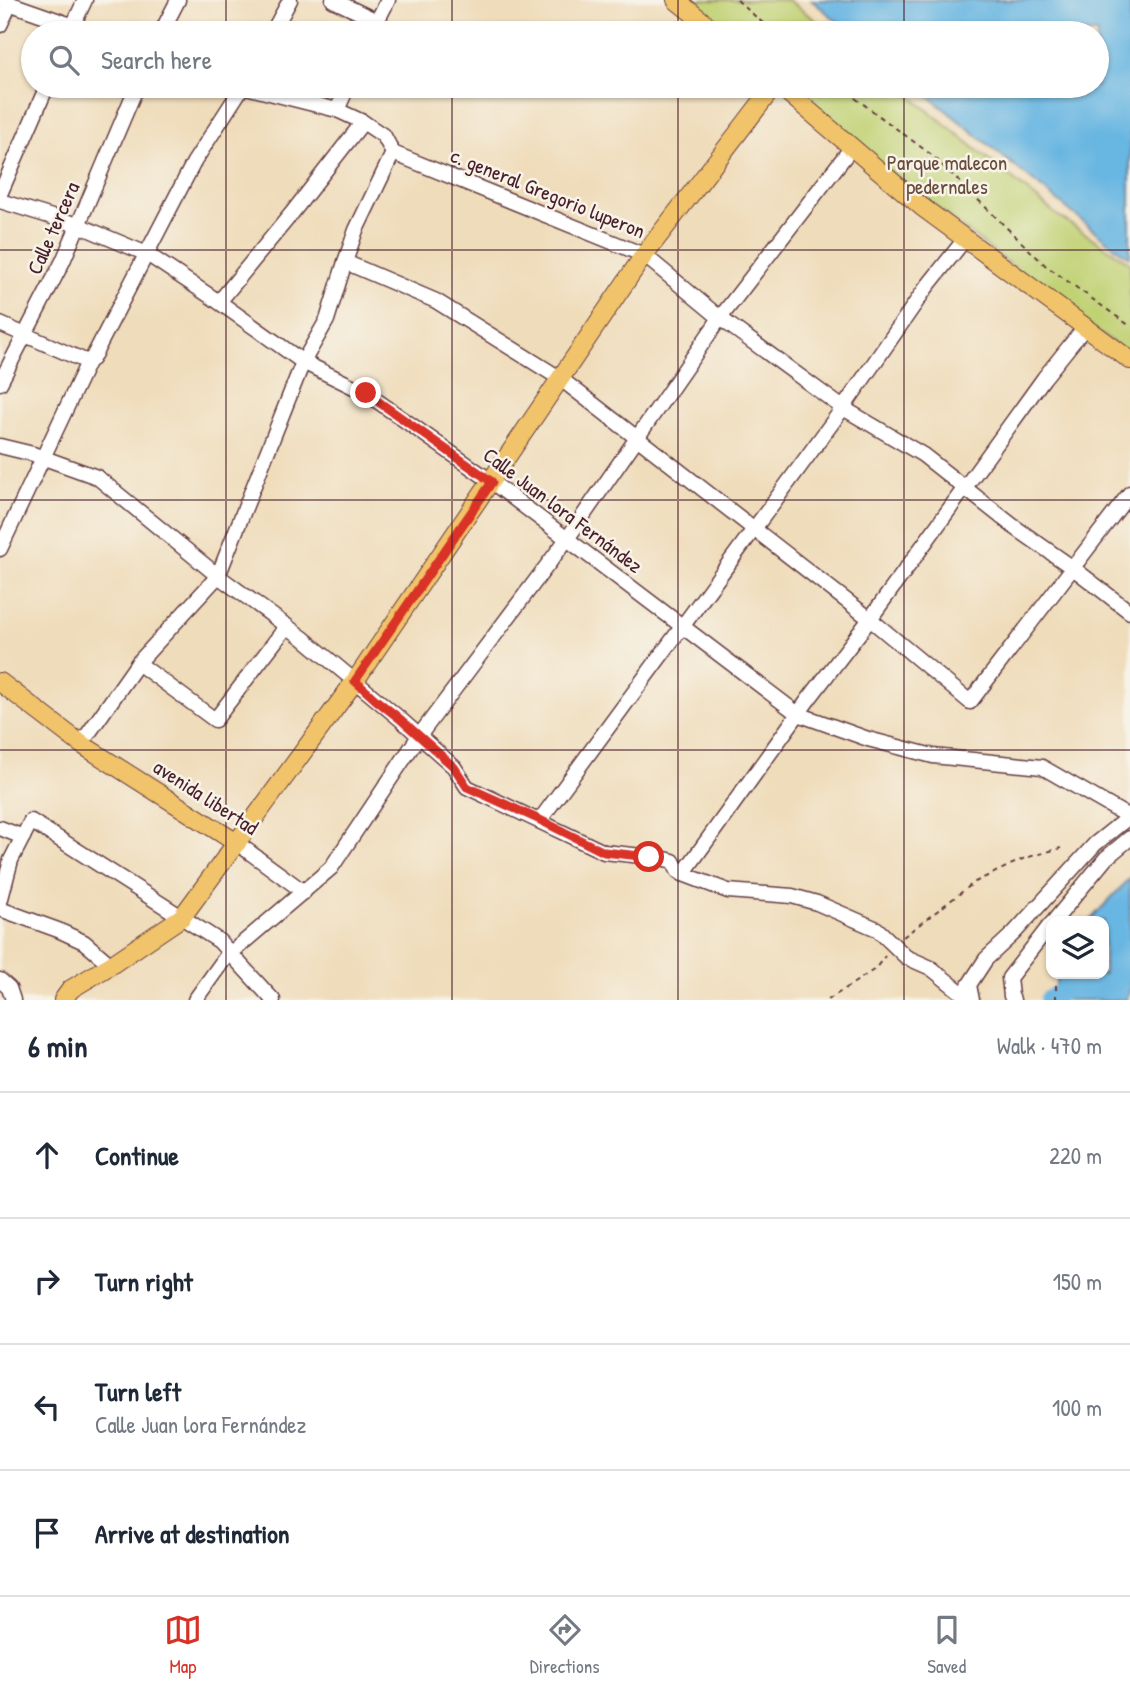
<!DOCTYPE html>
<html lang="en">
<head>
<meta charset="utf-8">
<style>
  :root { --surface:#fff; --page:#f2f2f3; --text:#1f2937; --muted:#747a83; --line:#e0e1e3; --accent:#d93025 }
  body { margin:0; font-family:"Patrick Hand",sans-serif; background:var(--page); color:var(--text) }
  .controls { position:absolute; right:21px; bottom:21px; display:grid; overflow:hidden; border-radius:14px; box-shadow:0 2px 5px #0004 }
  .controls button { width:63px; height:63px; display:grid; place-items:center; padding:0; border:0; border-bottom:2px solid var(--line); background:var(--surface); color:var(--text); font:35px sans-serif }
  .stop { position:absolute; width:21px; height:21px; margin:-16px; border:5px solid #d93025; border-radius:50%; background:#fff }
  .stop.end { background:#d93025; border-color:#fff; box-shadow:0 2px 7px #0008 }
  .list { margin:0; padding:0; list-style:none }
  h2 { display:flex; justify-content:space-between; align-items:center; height:91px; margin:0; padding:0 28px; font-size:30px }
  h2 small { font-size:23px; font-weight:400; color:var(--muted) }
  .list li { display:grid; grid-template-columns:46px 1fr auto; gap:21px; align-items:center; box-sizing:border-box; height:126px; padding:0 28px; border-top:2px solid var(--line) }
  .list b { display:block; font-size:26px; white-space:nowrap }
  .list p { margin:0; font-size:23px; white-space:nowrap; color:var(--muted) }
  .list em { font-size:23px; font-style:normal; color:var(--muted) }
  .icon { flex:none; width:38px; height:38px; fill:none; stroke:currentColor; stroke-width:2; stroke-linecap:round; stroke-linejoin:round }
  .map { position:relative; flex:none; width:1130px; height:1000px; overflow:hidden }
  .search { position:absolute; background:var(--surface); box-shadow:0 2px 5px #0004; left:21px; right:21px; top:21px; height:77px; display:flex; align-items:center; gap:18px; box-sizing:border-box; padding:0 24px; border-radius:38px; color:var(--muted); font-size:26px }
  .sheet { height:595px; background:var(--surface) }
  nav { display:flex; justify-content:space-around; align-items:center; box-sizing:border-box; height:98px; border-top:2px solid var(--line); background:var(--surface); font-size:19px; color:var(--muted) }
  nav a { display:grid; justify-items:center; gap:4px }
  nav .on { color:var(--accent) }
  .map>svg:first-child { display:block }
  .green { fill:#c1d274; stroke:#867850; stroke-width:2 }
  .water { fill:#68b6e2; stroke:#596a86; stroke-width:2 }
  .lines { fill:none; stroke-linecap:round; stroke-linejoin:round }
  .river { stroke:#68b6e2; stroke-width:19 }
  .minor-casing { stroke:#633b40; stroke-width:17 }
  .major-casing { stroke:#633b40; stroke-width:20 }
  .path { stroke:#633b40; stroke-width:2; stroke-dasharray:5 5; stroke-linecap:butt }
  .minor { stroke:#fff; stroke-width:14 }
  .major { stroke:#f1c36a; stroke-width:18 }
  .route { stroke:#d93025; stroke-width:9 }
  .grid { fill:none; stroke:#4a1f2b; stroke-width:2; stroke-opacity:0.55 }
  .labels { text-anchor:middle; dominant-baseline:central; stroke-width:5; stroke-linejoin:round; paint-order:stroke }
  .park-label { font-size:21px; fill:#684c3d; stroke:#f7f3e8 }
  .street-label { font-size:21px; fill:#4a1f2b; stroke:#f7f3e8 }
</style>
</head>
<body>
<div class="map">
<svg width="1130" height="1000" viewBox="0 0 1130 1000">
  <rect width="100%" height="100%" fill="#f7f3e8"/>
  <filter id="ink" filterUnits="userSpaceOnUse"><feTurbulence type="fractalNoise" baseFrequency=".0143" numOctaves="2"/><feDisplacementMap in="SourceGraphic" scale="14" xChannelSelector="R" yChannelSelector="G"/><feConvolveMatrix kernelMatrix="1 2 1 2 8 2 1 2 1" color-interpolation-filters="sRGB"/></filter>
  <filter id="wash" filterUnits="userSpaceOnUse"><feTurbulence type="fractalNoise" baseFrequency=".00686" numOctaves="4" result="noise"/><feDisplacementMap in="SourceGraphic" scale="28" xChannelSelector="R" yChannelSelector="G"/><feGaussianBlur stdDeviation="1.57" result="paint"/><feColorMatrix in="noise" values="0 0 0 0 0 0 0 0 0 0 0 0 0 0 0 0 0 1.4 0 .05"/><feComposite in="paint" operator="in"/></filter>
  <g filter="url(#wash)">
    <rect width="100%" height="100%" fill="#efdcba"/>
    <!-- green -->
    <g class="green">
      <polygon points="676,0 788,0 833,33 717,33"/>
      <polygon points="780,86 898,86 1057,215 1130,263 1130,355 1087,324"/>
    </g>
    <!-- water -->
    <g class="water">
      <polygon points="811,0 1130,0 1130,257 1117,249 916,86 1097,86 1097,33 852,33"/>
      <polygon points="1130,878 1130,990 1126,1000 1056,1000 1056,980 1059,974 1104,974 1104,921 1089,921"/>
    </g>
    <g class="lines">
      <!-- river -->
      <polyline class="river" points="1049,1000 1073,985"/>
    </g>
  </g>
  <g filter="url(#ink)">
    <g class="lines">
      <defs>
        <g id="minor">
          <polyline points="0,0 94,33"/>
          <polyline points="333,0 377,21"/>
          <polyline points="0,25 10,4"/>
          <polyline points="70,32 85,0"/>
          <polyline points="161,33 178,0"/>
          <polyline points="272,33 290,0"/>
          <polyline points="371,33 388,0"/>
          <polyline points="242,86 337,110 363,122 384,136 393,153 644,255 720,318 843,408 923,455 1013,526 1073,568 1130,612"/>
          <polyline points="337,110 348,86"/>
          <polyline points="393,153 356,230 345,262 436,301 561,379 870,619 970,702 1130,493"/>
          <polyline points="0,194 47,86"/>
          <polyline points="0,201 78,225 147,254 219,302 303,362 366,393 492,482 798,714 868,739 933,756 1042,767 1129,817"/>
          <polyline points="219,302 292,213 363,122"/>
          <polyline points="0,324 83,360 88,361 92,359 194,162 243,86"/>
          <polyline points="0,383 63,261 137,86"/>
          <polyline points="0,446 33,454 97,477 218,576 303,638 399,718 454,767 467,787 604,852 661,858 673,861 678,871 683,874 728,891 792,896 817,903 877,929 906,957 931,968 962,993 967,1000"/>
          <polyline points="0,549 89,360"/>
          <polyline points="138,663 215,720 287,626"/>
          <polyline points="81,744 138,663 218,576 303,362 327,320 345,262"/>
          <polyline points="540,820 843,408 926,288 965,239"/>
          <polyline points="0,828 23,837"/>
          <polyline points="237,843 304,892"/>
          <polyline points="683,874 808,700 870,619 1044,378 1085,327"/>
          <polyline points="0,902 11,860 31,821 219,941 273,1000"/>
          <polyline points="0,909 58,930 84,942 111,965"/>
          <polyline points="1054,921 1106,858 1130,838"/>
          <polyline points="0,980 9,988 13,1000"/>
          <polyline points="195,1000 225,958 331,868 419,736 567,539 720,318 852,147"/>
          <polyline points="972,1000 969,985 986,959 1014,933 1095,844 1130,816"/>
          <polyline points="1013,1000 1011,996 1009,978 1051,924"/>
        </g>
        <g id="major">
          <polyline points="676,0 717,33"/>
          <polyline points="780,86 922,207 1130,360"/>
          <polyline points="0,682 81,744 237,843"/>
          <polyline points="63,1000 71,989 111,965 182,917 355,681 644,255 774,86"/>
        </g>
      </defs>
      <!-- minor casing -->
      <use href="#minor" class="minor-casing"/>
      <!-- major casing -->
      <use href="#major" class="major-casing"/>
      <!-- path -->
      <g class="path">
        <polyline points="737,0 774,33"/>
        <polyline points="839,86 933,156 1045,265 1130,326"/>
        <polyline points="903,937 975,882 1025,858 1061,848"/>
        <polyline points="828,1000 875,969 885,956"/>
        <polyline points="1056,1000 1056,980"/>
      </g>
      <!-- minor -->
      <use href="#minor" class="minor"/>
      <!-- major -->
      <use href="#major" class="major"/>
    </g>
  </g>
  <g class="lines" filter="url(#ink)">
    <!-- route -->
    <polyline class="route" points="366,393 492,482 355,681 376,700 399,718 454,767 467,787 540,820 604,852 649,857"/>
  </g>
  <!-- grid -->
  <path class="grid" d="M226 0V33M452 0V33M678 0V33M904 0V33M226 86V1000M452 86V1000M678 86V1000M904 86V1000M0 250H1130M0 500H1130M0 750H1130"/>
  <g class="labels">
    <!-- park labels -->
    <g class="park-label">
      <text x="947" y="162">Parque malecon<tspan x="947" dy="24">pedernales</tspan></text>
    </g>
    <!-- street labels -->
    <g class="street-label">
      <text transform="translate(548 193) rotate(22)">c. general Gregorio luperon</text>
      <text transform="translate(53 228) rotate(-66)">Calle tercera</text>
      <text transform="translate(563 510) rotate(37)">Calle Juan lora Fernández</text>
      <text transform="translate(206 797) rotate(33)">avenida libertad</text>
    </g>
  </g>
</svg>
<div class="controls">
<button><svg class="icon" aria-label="layers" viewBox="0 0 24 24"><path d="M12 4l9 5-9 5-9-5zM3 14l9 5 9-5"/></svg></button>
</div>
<div class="stop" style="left:649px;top:857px"></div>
<div class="stop end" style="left:366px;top:393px"></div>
<div class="search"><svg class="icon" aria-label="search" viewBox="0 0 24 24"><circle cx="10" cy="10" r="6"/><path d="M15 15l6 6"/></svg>Search here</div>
</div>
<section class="sheet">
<h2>6 min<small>Walk · 470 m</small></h2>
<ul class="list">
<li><svg class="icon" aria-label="ahead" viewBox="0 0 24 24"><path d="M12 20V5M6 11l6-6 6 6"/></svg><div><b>Continue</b></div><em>220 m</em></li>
<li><svg class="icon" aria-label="right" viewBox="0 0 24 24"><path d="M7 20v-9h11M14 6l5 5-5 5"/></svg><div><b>Turn right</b></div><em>150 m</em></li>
<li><svg class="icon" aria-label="left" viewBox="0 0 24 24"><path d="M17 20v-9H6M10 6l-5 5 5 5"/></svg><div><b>Turn left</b><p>Calle Juan lora Fernández</p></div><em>100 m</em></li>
<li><svg class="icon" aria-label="arrive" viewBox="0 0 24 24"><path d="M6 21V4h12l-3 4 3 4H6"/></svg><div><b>Arrive at destination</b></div></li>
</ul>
</section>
<nav>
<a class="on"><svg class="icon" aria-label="map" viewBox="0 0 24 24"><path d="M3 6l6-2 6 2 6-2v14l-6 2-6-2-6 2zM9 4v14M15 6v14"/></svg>Map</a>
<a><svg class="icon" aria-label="directions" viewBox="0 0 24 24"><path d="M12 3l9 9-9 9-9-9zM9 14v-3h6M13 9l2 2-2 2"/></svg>Directions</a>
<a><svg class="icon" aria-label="saved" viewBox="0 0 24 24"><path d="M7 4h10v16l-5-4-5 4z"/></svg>Saved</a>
</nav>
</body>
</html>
